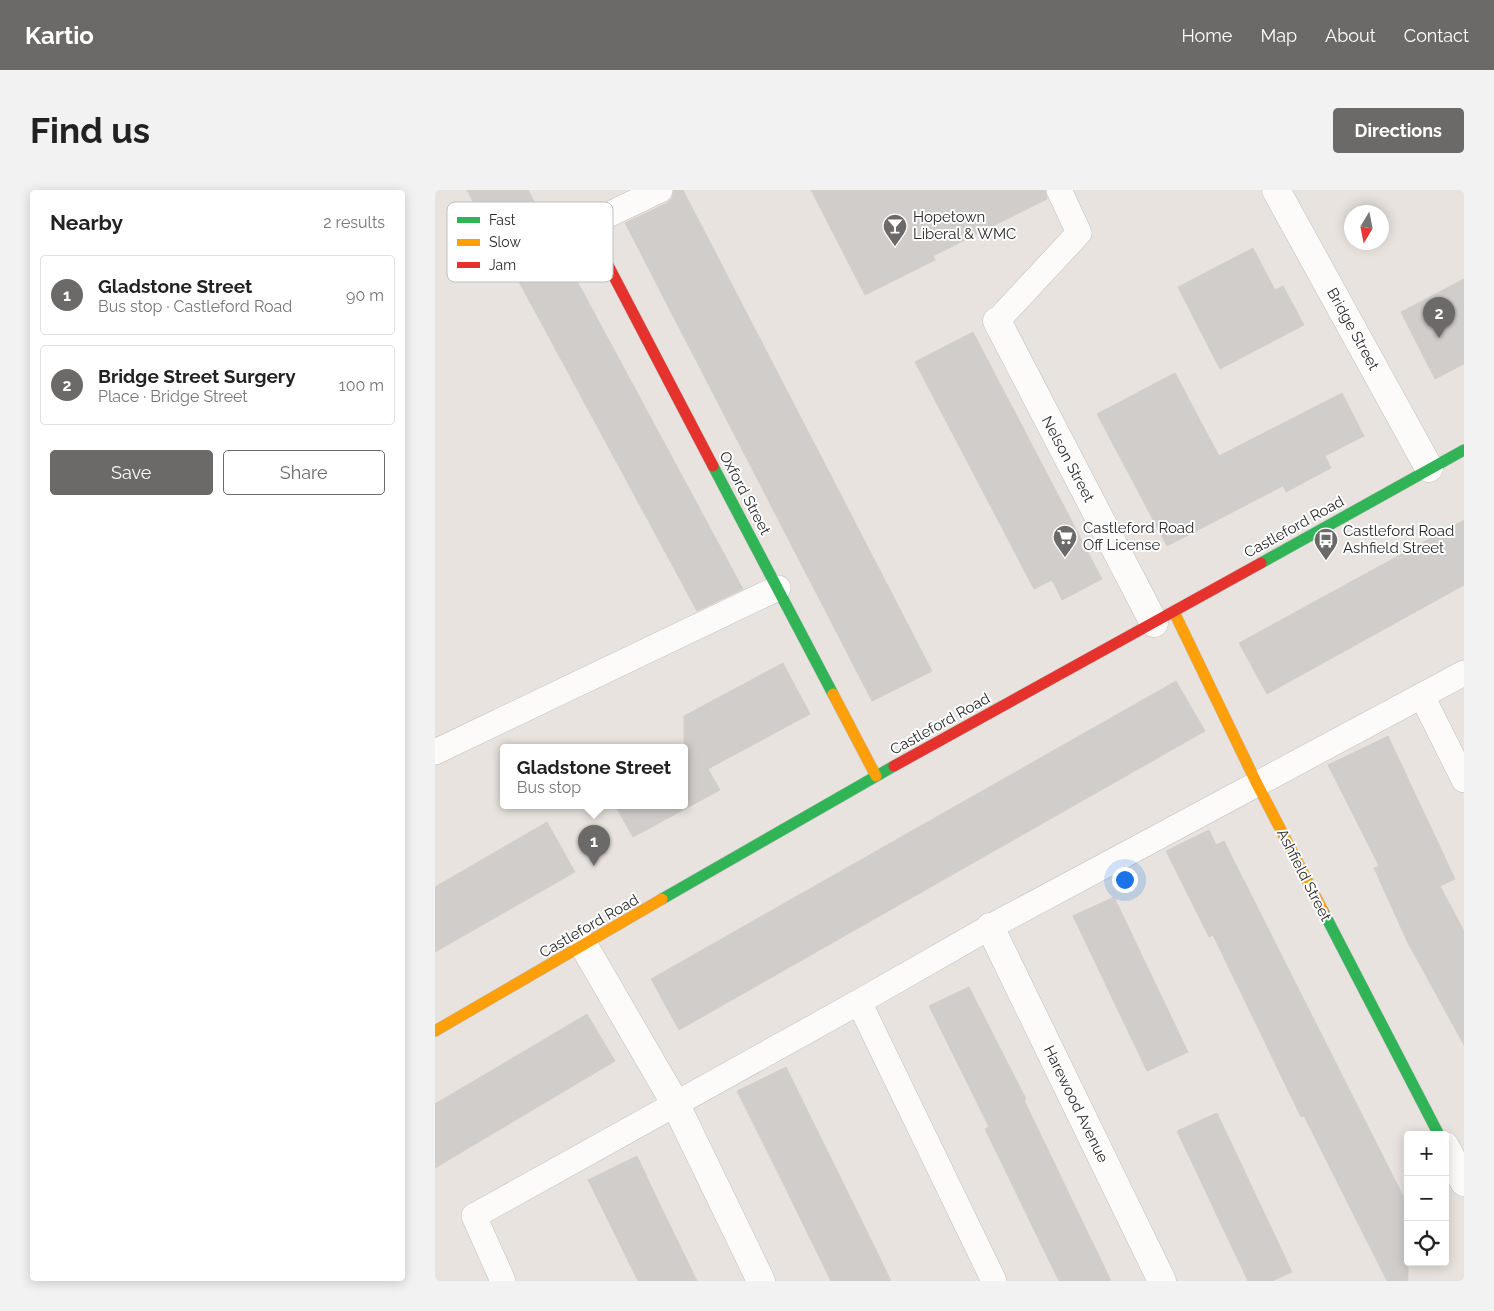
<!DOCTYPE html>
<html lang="en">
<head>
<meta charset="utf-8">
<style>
  :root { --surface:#fff; --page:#f2f2f2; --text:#222; --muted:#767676; --line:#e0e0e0; --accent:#6c6a68 }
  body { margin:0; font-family:Raleway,sans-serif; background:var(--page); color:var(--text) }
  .controls { position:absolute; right:15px; bottom:15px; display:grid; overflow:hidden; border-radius:5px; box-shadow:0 2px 12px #0003 }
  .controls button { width:45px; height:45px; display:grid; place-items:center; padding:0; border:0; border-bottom:1px solid var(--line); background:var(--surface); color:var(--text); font:25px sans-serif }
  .compass { position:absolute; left:909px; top:15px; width:45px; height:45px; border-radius:50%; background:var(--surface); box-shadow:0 2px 12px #0003; rotate:190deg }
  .you { position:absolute; left:689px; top:689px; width:18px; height:18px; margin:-12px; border:4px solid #fff; border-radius:50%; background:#1a73e8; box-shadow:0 0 0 8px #1a73e833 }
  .badge { display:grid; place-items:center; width:32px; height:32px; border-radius:50%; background:var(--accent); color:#fff; font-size:16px; font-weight:700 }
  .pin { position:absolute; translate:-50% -41px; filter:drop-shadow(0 1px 2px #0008) }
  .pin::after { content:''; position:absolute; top:26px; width:18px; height:15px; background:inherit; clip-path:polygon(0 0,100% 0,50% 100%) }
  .popup { position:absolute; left:65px; top:554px; width:188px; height:65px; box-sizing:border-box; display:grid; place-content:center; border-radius:5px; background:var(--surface); filter:drop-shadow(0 1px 4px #0005); font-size:16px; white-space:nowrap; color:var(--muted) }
  .popup b { font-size:19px; color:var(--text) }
  .popup::after { content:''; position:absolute; left:50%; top:100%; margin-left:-10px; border:10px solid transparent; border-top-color:var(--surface) }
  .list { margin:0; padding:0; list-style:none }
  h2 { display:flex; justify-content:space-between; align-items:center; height:65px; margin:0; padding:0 20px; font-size:21px }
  h2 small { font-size:16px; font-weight:400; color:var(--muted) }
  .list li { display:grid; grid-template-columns:32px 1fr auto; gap:15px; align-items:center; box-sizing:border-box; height:80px; margin:0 10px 10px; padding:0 10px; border:1px solid var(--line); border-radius:5px }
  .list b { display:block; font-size:19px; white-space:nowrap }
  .list p { margin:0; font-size:16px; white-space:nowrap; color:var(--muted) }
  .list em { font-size:16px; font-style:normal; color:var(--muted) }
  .actions { display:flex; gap:10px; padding:15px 20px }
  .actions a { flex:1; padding:11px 0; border:1px solid var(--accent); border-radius:5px; text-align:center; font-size:18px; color:var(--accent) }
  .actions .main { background:var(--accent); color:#fff }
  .icon { flex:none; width:28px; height:28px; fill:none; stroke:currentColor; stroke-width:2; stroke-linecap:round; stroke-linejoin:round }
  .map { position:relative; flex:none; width:1029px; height:1091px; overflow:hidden; border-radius:5px }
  header { display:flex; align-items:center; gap:30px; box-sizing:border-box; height:70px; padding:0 25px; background:var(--accent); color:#fff }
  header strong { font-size:24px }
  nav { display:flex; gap:28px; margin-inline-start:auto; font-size:18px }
  .intro { display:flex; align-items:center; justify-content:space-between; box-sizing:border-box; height:120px; padding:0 30px }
  h1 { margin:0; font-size:35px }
  .button { padding:12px 22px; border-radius:5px; background:var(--accent); color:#fff; font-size:18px; font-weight:700 }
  main { display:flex; gap:30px; padding:0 30px }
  aside { flex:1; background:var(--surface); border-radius:5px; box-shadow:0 2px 12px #0003 }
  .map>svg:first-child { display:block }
  .building { fill:#d0cdca; stroke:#d2cfcb }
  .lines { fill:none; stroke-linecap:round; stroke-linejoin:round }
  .lane-casing { stroke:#c1bfc0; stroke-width:26 }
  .street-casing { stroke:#c1bfc0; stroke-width:29 }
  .fast-casing { stroke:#c1bfc0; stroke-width:12 }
  .slow-casing { stroke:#c1bfc0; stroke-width:12 }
  .jam-casing { stroke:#c1bfc0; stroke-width:12 }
  .lane { stroke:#fcfbfa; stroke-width:25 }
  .street { stroke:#fcfbfa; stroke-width:28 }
  .fast { stroke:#30b455; stroke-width:11 }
  .slow { stroke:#ff9f0a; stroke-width:11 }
  .jam { stroke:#e5322d; stroke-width:11 }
  .labels { text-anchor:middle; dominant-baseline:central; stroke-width:4; stroke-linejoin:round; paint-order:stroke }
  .poi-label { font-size:15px; fill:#292929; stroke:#fff; text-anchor:start }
  .street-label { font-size:15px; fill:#292929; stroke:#fff }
  .key { fill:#fff; stroke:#bfbfbf; stroke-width:1 }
  .key-label { font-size:14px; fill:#292929 }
</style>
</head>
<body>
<header>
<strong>Kartio</strong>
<nav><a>Home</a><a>Map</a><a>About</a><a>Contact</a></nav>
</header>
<div class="intro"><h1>Find us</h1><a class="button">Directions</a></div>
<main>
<aside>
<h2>Nearby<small>2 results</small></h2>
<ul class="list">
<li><span class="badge">1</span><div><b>Gladstone Street</b><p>Bus stop · Castleford Road</p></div><em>90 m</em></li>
<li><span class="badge">2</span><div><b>Bridge Street Surgery</b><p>Place · Bridge Street</p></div><em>100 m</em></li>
</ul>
<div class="actions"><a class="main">Save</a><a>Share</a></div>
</aside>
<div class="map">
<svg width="1029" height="1091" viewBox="0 0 1029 1091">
  <rect width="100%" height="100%" fill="#e8e3de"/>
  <!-- building -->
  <g class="building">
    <polygon points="32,0 93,0 308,399 262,421 56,40 53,41"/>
    <polygon points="239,0 248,0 497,481 437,511 190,33 232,13 237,8"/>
    <polygon points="376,0 610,0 612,9 498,66 500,70 430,105"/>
    <polygon points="818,58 840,100 848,96 869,135 785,179 743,97"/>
    <polygon points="1029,89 1029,174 1000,189 966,122"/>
    <polygon points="538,142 667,389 627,410 617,390 599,399 480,172"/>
    <polygon points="740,183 784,266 907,203 929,246 890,266 896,278 851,302 848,296 732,356 662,224"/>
    <polygon points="1029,330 1029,395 832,504 804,453"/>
    <polygon points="348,473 375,524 273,579 285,600 198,647 180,615 249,615 249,557 246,557 249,556 249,526"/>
    <polygon points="741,491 770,541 244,840 216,789"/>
    <polygon points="953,546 1020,689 1005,696 1029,741 1029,855 973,753 939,678 944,676 893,575"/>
    <polygon points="112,632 140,682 0,762 0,697"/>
    <polygon points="774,640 781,655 789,651 973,1016 973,1091 952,1091 869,926 866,927 778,745 774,747 731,661"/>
    <polygon points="679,707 753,862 712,881 638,726"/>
    <polygon points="534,797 591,909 589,910 676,1091 624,1091 550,939 554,937 494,816"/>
    <polygon points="152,824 180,871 0,978 0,914"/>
    <polygon points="351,877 421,1019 456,1091 396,1091 351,999 302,901"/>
    <polygon points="782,923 857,1082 837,1091 813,1091 742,941"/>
    <polygon points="202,966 227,1019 262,1091 203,1091 153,990"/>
  </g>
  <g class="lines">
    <defs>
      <g id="lane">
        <polyline points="152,35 225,0"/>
        <polyline points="562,131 644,43 624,0"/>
        <polyline points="987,506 1029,590"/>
        <polyline points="0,562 343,398"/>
        <polyline points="424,812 559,1091"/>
        <polyline points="68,1091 39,1026 424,812 555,737 1029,483"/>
      </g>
      <g id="street">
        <polyline points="841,0 994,278"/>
        <polyline points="562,131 719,433"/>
        <polyline points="555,737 727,1091"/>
        <polyline points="149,756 240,913 326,1091"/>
        <polyline points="1010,956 1029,992"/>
      </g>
      <g id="fast">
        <polyline points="278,276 398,504"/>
        <polyline points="826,373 1029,260"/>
        <polyline points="227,709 459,576"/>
        <polyline points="888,721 1004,945"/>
      </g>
      <g id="slow">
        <polyline points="739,422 822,594 888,721"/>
        <polyline points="398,504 441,586"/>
        <polyline points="0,841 227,709"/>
      </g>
      <g id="jam">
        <polyline points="152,35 278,276"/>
        <polyline points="459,576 826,373"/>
      </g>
    </defs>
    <!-- lane casing -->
    <use href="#lane" class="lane-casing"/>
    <!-- street casing -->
    <use href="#street" class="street-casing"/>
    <!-- fast casing -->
    <use href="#fast" class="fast-casing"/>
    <!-- slow casing -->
    <use href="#slow" class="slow-casing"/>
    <!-- jam casing -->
    <use href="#jam" class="jam-casing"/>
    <!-- lane -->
    <use href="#lane" class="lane"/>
    <!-- street -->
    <use href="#street" class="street"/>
    <!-- fast -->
    <use href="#fast" class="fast"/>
    <!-- slow -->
    <use href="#slow" class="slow"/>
    <!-- jam -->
    <use href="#jam" class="jam"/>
  </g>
  <!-- icons -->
  <defs>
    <symbol id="bar-pin" viewBox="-11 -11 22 30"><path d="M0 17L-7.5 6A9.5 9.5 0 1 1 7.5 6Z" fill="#6c6a68" stroke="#fff"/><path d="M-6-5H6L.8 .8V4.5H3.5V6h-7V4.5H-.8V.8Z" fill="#fff"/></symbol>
    <symbol id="supermarket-pin" viewBox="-11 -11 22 30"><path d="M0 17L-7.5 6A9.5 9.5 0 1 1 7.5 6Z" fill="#6c6a68" stroke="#fff"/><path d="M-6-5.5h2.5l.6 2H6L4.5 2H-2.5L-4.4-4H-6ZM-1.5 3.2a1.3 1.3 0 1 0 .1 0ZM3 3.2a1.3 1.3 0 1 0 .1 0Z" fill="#fff"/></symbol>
    <symbol id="bus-pin" viewBox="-11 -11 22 30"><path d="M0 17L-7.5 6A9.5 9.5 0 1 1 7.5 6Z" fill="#6c6a68" stroke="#fff"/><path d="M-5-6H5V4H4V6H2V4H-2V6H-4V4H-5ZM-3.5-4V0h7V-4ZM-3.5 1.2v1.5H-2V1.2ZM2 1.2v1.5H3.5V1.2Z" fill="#fff"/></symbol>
  </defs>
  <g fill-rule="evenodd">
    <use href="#bar-pin" x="446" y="22" width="28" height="38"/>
    <use href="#supermarket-pin" x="616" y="333" width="28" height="38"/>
    <use href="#bus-pin" x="877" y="336" width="28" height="38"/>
  </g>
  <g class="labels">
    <!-- poi labels -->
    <g class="poi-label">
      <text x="478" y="27">Hopetown<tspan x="478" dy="17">Liberal &amp; WMC</tspan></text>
      <text x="648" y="338">Castleford Road<tspan x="648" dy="17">Off License</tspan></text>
      <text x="908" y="341">Castleford Road<tspan x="908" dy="17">Ashfield Street</tspan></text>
    </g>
    <!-- street labels -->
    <g class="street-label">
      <text transform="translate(918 139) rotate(61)">Bridge Street</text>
      <text transform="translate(633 269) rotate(62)">Nelson Street</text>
      <text transform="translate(310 303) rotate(62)">Oxford Street</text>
      <text transform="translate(859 337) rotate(-29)">Castleford Road</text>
      <text transform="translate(505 534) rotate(-29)">Castleford Road</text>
      <text transform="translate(869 685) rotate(63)">Ashfield Street</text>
      <text transform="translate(154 736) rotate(-30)">Castleford Road</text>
      <text transform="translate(641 914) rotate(64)">Harewood Avenue</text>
    </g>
  </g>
  <!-- legend -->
  <rect x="12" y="12" width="166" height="80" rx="8" class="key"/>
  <rect x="22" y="27" width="23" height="6" fill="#30b455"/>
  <rect x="22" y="49" width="23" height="7" fill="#ff9f0a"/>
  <rect x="22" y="72" width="23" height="6" fill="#e5322d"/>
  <g class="key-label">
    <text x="54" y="35">Fast</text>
    <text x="54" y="57">Slow</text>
    <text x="54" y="80">Jam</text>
  </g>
</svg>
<div class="controls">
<button>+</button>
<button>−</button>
<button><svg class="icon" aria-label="locate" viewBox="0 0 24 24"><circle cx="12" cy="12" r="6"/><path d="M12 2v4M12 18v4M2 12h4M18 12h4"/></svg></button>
</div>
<svg class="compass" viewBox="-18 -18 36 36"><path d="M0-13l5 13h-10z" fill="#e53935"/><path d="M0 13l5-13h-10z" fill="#767676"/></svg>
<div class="you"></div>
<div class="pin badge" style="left:159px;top:676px">1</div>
<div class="popup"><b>Gladstone Street</b>Bus stop</div>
<div class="pin badge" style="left:1004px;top:148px">2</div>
</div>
</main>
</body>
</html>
